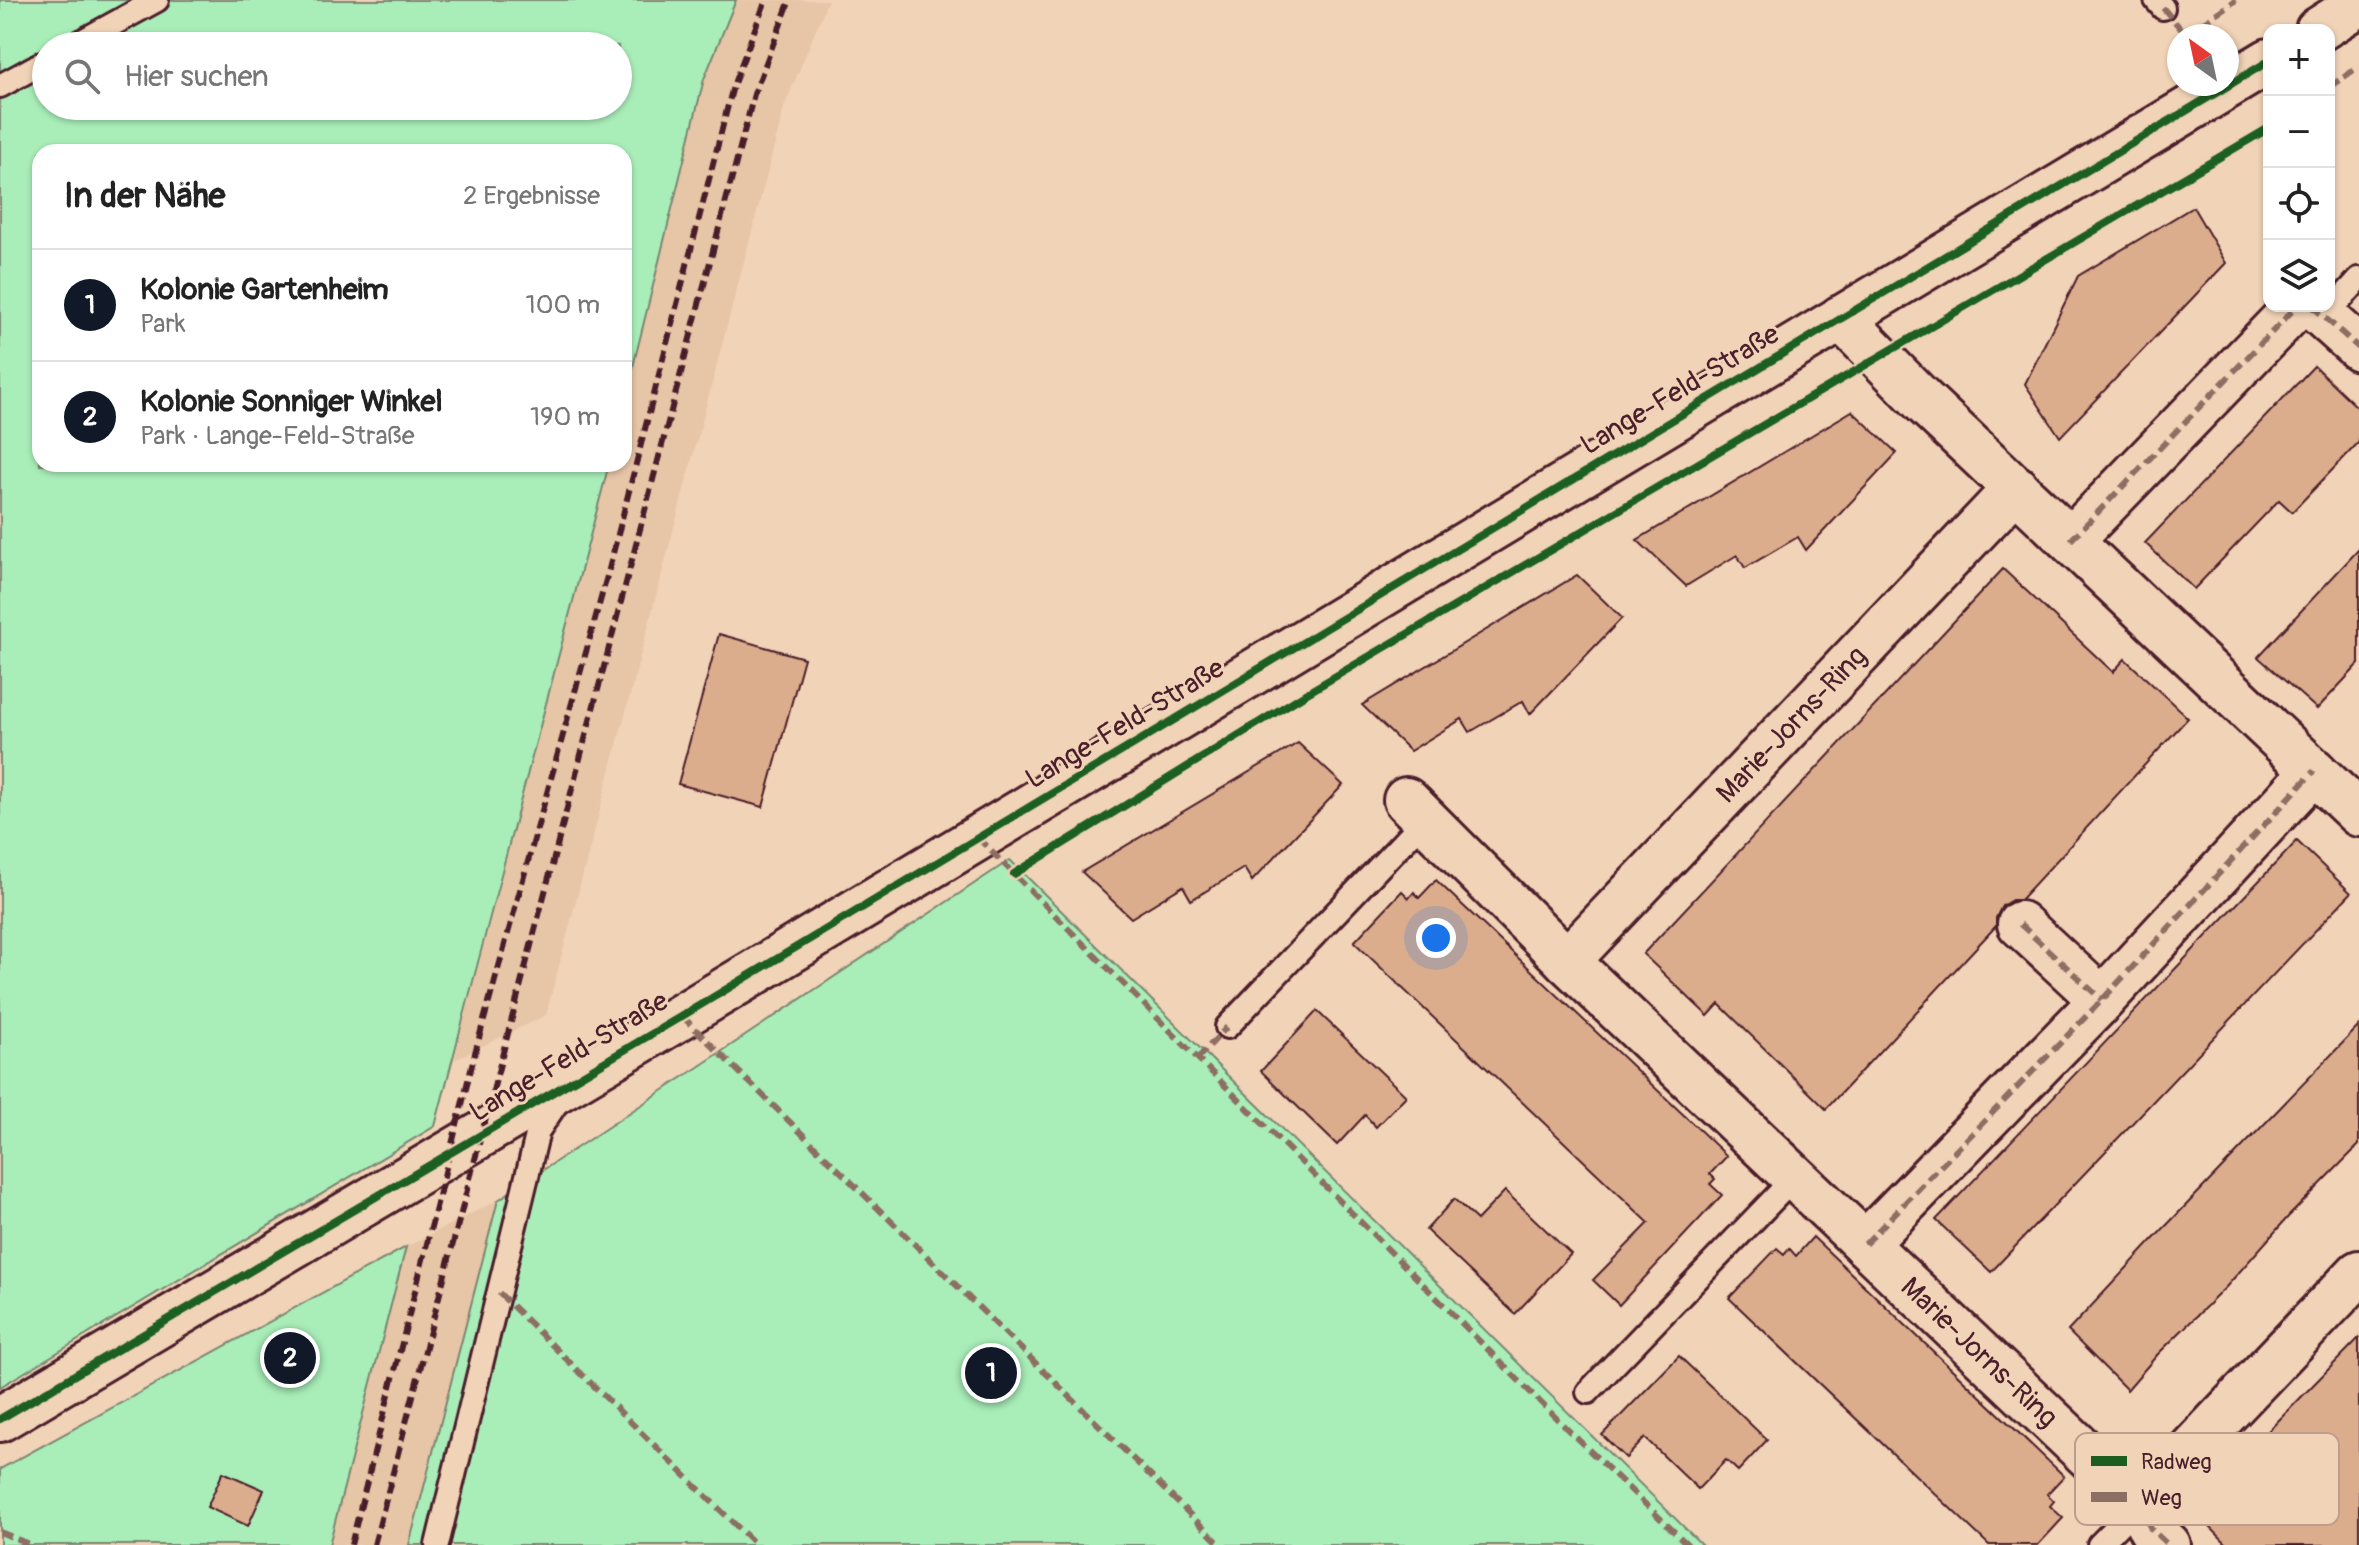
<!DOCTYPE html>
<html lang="de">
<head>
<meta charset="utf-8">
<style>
  :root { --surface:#fff; --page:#f6f6f6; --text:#222; --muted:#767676; --line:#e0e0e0; --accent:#111827 }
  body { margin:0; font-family:Pangolin,sans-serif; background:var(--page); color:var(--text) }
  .controls { position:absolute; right:24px; top:24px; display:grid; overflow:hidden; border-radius:16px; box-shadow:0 2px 6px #0004 }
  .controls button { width:72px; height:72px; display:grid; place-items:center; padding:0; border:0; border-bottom:2px solid var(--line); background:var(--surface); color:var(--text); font:40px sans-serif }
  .compass { position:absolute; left:2167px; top:24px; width:72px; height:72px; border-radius:50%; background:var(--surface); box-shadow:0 2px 6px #0004; rotate:327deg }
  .you { position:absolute; left:1436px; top:938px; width:28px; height:28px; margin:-20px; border:6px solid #fff; border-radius:50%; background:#1a73e8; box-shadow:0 0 0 12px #1a73e833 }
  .badge { display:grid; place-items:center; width:52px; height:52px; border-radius:50%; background:var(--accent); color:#fff; font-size:26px; font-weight:700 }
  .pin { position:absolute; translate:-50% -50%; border:4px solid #fff; box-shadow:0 2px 8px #0006 }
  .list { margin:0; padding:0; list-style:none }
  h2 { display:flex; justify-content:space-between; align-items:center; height:104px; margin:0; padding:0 32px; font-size:34px }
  h2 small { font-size:26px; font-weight:400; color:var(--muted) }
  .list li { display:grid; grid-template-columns:52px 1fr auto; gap:24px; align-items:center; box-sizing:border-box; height:112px; padding:0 32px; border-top:2px solid var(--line) }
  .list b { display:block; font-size:30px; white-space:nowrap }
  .list p { margin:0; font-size:26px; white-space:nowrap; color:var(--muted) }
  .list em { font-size:26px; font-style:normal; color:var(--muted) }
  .icon { flex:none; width:44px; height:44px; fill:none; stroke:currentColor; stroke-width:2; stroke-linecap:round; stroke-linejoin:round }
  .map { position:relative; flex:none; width:2359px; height:1545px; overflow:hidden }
  .search { position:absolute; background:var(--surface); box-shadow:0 2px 6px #0004; left:32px; top:32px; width:600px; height:88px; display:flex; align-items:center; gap:20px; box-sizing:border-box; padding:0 28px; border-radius:44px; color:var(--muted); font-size:30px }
  .panel { position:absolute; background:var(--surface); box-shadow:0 2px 6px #0004; left:32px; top:144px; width:600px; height:328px; border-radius:24px }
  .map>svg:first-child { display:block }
  .built { fill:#e7c5a7 }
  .green { fill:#a9eeb9; stroke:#7a8672; stroke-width:2; fill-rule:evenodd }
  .building { fill:#dbad8d; stroke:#4a1f2b; stroke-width:2 }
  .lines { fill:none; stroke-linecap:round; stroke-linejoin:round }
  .service-casing { stroke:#4a1f2b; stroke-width:28 }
  .minor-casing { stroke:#4a1f2b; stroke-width:50 }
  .tertiary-casing { stroke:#4a1f2b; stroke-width:50 }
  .service { stroke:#f1d3b7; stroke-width:22 }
  .minor { stroke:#f1d3b7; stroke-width:44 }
  .tertiary { stroke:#f1d3b7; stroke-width:44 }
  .rail { stroke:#4a1f2b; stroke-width:6; stroke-dasharray:12 6; stroke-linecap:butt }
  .quiet { stroke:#8d6e63; stroke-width:6; stroke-dasharray:12 6; stroke-linecap:butt }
  .cycleway-casing { stroke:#f1d3b7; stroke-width:13 }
  .cycleway { stroke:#1b5e20; stroke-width:8 }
  .labels { text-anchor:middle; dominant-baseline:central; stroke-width:6; stroke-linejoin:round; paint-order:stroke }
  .street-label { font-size:28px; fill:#4a1f2b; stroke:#f1d3b7 }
  .key { fill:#f1d3b7; stroke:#bf9d8d; stroke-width:2 }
  .key-label { font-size:22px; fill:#4a1f2b }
</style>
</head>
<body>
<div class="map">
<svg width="2359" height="1545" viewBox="0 0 2359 1545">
  <rect width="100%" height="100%" fill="#f1d3b7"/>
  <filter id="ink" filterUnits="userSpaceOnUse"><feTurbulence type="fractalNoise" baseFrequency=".0125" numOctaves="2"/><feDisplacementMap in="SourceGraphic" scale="16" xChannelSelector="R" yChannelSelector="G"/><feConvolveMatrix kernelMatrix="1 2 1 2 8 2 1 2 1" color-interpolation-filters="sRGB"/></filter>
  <g filter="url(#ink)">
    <!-- built -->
    <g class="built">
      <polygon points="736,0 828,0 785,105 546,1015 454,1060 609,464 624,464 624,403 704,79"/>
      <polygon points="498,1200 409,1545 329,1545 406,1247"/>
    </g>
    <!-- green -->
    <g class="green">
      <path d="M0 0H736L704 79 624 403V152H40V464H609L435 1126 0 1387ZM46 46H618V106H46Z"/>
      <polygon points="1010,860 1702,1545 409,1545 498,1200"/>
      <polygon points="406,1247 329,1545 0,1545 0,1469"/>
    </g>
    <!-- building -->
    <g class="building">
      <polygon points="2193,207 2226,263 2060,437 2025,384 2078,276"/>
      <polygon points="2314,366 2359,409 2359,442 2292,512 2279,500 2194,589 2145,543"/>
      <polygon points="1852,411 1897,453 1806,550 1798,537 1745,568 1737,555 1686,586 1637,540"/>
      <polygon points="2359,549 2359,664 2317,709 2258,657"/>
      <polygon points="2003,569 2113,672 2125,659 2188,718 2020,900 2012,900 2002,906 1996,918 1996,926 1826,1109 1719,1004 1708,1016 1643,954"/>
      <polygon points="1577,575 1622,618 1530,714 1523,701 1470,732 1462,719 1410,751 1362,705"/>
      <polygon points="719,634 804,658 763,807 678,784"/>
      <polygon points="1298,743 1343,785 1252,881 1244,868 1191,900 1183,886 1131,918 1082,872"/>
      <polygon points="2297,841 2351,893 1991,1272 1936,1220"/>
      <polygon points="1436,880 1727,1156 1710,1174 1715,1179 1710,1184 1722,1195 1619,1305 1593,1280 1649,1223 1354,942 1402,891 1409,898 1414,892 1419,898"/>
      <polygon points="1317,1011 1406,1096 1376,1127 1365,1115 1337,1145 1261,1071"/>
      <polygon points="2359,1026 2359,1145 2288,1217 2226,1287 2158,1354 2127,1390 2068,1331 2163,1229"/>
      <polygon points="1505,1191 1571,1254 1515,1314 1426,1230 1454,1199 1477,1220"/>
      <polygon points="1813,1237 2064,1476 2047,1494 2054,1501 2050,1506 2063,1518 2038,1545 1989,1545 1729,1298 1777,1248 1784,1254 1789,1248 1796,1256"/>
      <polygon points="2359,1338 2359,1545 2228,1545 2192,1509"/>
      <polygon points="1679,1356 1767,1440 1738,1471 1726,1460 1698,1489 1645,1438 1626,1458 1602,1435"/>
      <polygon points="223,1472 264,1490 248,1526 207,1507"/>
    </g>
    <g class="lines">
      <defs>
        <g id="service">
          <polyline points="2156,0 2163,8"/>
          <polyline points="73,46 157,0"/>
          <polyline points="0,86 46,61"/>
          <polyline points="2325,317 2359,279"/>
          <polyline points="1227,1027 1425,819"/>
          <polyline points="1588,1392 1795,1177"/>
          <polyline points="437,1545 538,1131 558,1101"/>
          <polyline points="2099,1545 2139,1504"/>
        </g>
        <g id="minor">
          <polyline points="2312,306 2359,348"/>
          <polyline points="1841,318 1923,401 2359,814"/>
          <polyline points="2071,540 2297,306"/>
          <path id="s1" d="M1406 800 1567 961 2139 1504 2359 1273"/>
          <polyline points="2020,924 2102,1000"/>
          <path id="s2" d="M1567 961 2016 488"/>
          <polyline points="1865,1244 2102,1000 2314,771"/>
          <polyline points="2139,1504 2151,1529 2168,1545"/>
        </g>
        <g id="tertiary">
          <polyline points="2318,30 2359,4"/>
          <polyline points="0,1419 682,1016 2269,61"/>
        </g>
      </defs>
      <!-- service casing -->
      <use href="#service" class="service-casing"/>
      <!-- minor casing -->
      <use href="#minor" class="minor-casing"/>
      <!-- tertiary casing -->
      <use href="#tertiary" class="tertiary-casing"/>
      <!-- service -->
      <use href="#service" class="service"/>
      <!-- minor -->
      <use href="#minor" class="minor"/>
      <!-- tertiary -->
      <use href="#tertiary" class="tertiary"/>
      <!-- rail -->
      <g class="rail">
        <polyline points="351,1545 476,1049 609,569 733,86 766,0"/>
        <polyline points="374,1545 754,94 790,0"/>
      </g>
      <!-- quiet -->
      <g class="quiet">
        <polyline points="2163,8 2187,36"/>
        <polyline points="2186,34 2236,0"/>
        <polyline points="2329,87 2359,67"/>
        <polyline points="2312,306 2359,348"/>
        <polyline points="2071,540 2297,306"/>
        <polyline points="978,838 1566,1428 1688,1545"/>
        <polyline points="2020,924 2102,1000"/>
        <polyline points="682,1016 1221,1545"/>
        <polyline points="1197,1059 1227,1027"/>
        <polyline points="1865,1244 2102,1000 2314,771"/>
        <polyline points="499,1293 756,1545"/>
        <polyline points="2139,1504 2151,1529 2168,1545"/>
        <polyline points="0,1532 31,1545"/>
      </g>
      <defs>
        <g id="cycleway">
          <polyline points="1014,874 1302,696 2269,128"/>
          <polyline points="0,1419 682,1016 2269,61"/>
        </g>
      </defs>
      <!-- cycleway casing -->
      <use href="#cycleway" class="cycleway-casing"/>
      <!-- cycleway -->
      <use href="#cycleway" class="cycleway"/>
    </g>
  </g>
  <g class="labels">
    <!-- street labels -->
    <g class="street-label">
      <text transform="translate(1680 390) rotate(-31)">Lange-Feld-Straße</text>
      <text transform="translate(1125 724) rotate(-31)">Lange-Feld-Straße</text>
      <text stroke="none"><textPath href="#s2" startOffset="326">Marie-Jorns-Ring</textPath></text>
      <text transform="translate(569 1057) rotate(-31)">Lange-Feld-Straße</text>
      <text stroke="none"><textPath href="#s1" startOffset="796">Marie-Jorns-Ring</textPath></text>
    </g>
  </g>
  <!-- legend -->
  <rect x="2075" y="1433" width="264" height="92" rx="12" class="key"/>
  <rect x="2091" y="1456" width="36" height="10" fill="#1b5e20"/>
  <rect x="2091" y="1492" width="36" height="10" fill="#8d6e63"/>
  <g class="key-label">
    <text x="2141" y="1469">Radweg</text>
    <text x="2141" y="1505">Weg</text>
  </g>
</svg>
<div class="controls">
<button>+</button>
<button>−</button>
<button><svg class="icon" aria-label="locate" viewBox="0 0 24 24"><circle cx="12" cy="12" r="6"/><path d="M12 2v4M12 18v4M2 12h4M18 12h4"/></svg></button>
<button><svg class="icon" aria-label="layers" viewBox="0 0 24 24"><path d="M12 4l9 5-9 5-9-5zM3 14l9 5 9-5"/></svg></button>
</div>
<svg class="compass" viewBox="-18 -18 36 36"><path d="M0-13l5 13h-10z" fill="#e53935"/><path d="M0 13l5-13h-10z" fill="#767676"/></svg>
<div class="you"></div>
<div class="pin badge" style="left:991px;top:1373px">1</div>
<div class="pin badge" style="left:290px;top:1358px">2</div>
<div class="search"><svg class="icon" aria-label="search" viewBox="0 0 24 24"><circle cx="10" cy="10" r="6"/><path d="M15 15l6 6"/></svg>Hier suchen</div>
<section class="panel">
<h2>In der Nähe<small>2 Ergebnisse</small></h2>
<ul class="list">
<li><span class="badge">1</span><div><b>Kolonie Gartenheim</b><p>Park</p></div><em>100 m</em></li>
<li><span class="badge">2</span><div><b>Kolonie Sonniger Winkel</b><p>Park · Lange-Feld-Straße</p></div><em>190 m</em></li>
</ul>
</section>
</div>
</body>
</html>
